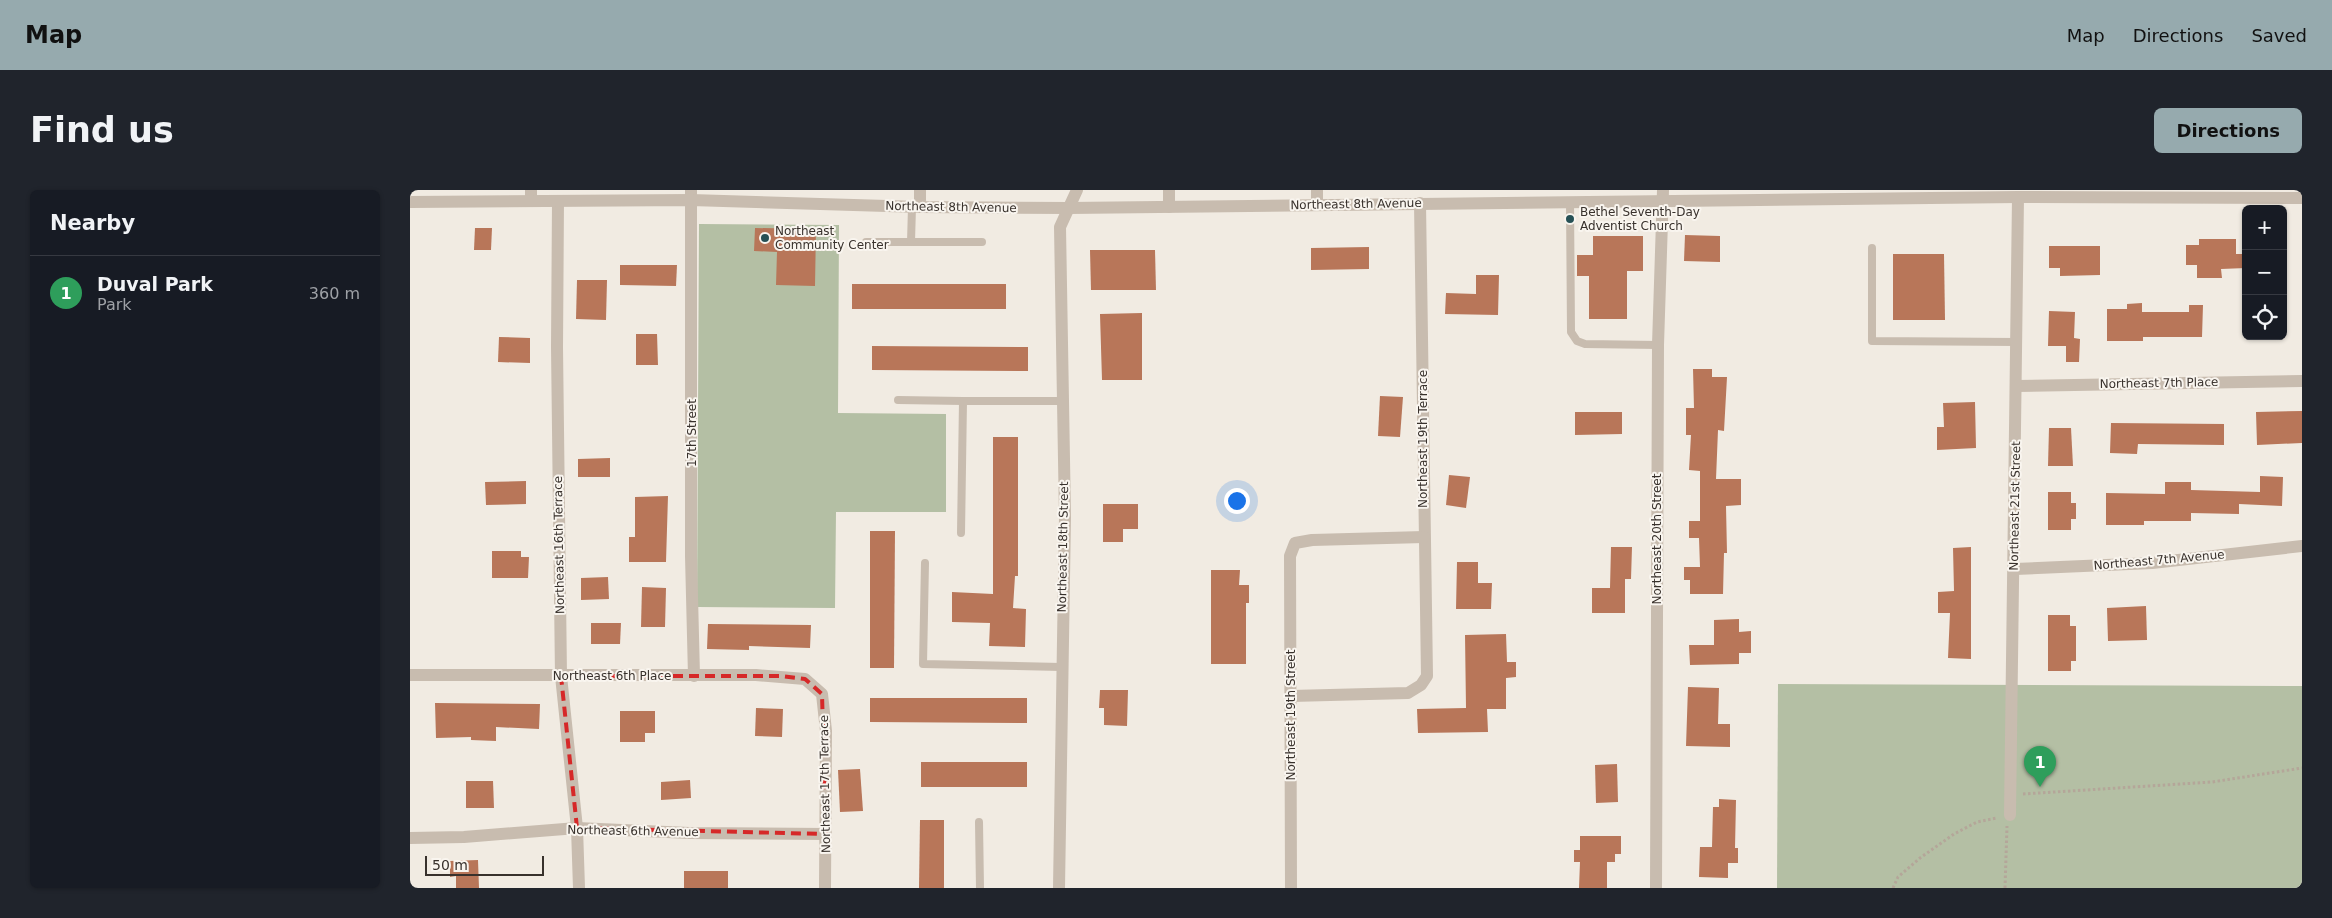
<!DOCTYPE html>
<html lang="en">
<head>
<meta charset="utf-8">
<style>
  :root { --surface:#171b24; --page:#20242c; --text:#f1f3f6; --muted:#9ea1a6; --line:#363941; --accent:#96aaae }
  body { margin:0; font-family:"DejaVu Sans",sans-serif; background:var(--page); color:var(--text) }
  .controls { position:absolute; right:15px; top:15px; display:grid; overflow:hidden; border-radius:8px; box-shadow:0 1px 4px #0004 }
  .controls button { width:45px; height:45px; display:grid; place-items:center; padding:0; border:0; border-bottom:1px solid var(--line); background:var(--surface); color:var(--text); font:25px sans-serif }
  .scale { position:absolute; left:15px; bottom:12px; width:119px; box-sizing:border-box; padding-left:5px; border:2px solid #38312c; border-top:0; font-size:14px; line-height:18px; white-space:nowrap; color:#38312c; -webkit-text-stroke:4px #f9f5ef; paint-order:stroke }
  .you { position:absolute; left:826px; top:310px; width:18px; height:18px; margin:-12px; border:4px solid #fff; border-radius:50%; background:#1a73e8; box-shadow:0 0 0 8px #1a73e833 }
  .badge { display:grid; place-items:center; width:32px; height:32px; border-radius:50%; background:var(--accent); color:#fff; font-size:16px; font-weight:700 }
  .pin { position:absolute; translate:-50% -41px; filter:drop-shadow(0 1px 2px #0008) }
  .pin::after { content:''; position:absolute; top:26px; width:18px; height:15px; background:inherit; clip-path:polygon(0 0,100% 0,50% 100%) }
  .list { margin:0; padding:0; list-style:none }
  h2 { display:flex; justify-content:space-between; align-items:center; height:65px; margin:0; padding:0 20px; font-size:21px }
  h2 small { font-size:16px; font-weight:400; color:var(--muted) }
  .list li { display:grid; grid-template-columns:32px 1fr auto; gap:15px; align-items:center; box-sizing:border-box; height:75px; padding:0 20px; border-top:1px solid var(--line) }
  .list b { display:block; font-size:19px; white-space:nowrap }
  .list p { margin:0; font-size:16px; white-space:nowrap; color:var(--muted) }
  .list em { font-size:16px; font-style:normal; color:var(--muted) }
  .icon { flex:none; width:28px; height:28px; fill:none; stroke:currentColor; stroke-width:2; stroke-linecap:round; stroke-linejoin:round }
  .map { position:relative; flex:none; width:1892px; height:698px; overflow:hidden; border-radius:8px }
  header { display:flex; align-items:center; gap:30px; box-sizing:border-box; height:70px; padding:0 25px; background:var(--accent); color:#111 }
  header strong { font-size:24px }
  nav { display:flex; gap:28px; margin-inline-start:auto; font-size:18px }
  .intro { display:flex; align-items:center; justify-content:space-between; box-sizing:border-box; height:120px; padding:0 30px }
  h1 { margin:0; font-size:35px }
  .button { padding:12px 22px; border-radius:8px; background:var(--accent); color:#111; font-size:18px; font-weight:700 }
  main { display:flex; gap:30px; padding:0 30px }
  aside { flex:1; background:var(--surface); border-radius:8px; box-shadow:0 1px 4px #0004 }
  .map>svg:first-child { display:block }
  .green { fill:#b4bfa4 }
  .building { fill:#b87659 }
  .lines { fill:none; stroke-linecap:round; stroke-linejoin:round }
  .path { stroke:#b4a699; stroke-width:3; stroke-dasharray:2.5 2.5; stroke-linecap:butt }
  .service { stroke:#c8bcaf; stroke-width:8 }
  .minor { stroke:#c8bcaf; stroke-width:12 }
  .tertiary { stroke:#c8bcaf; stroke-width:12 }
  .marked { fill:none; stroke:#d62828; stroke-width:4; stroke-dasharray:10 6; stroke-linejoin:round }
  .poi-dot { fill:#265055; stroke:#f9f5ef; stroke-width:2 }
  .labels { text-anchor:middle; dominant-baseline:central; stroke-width:4; stroke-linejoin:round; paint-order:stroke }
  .street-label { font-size:12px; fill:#38312c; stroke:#f9f5ef }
  .poi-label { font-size:12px; fill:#38312c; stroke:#f9f5ef; text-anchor:start }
</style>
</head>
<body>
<header>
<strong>Map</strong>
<nav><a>Map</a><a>Directions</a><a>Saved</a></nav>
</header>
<div class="intro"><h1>Find us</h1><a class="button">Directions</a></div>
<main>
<aside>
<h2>Nearby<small></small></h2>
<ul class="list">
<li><span class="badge" style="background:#2e9e5b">1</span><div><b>Duval Park</b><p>Park</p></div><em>360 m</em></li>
</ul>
</aside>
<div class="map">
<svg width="1892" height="698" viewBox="0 0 1892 698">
  <rect width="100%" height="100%" fill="#f1ebe2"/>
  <!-- green -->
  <g class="green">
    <polygon points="289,34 429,35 428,223 536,224 536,322 426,322 425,418 287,417"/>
    <polygon points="1368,494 1892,496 1892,698 1367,698"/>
  </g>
  <!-- building -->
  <g class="building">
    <polygon points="65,38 82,38 81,60 64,60"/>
    <polygon points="345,38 406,39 405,96 366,95 367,62 344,61"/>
    <polygon points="1275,45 1310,46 1310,72 1274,71"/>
    <polygon points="1183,46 1233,46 1233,81 1217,81 1217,129 1179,129 1179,86 1167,86 1167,65 1183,65"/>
    <polygon points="1789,49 1826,49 1826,64 1836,64 1836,78 1811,79 1812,88 1787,88 1787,75 1776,75 1776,55 1789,55"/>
    <polygon points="1639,56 1690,56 1690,85 1650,86 1650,78 1639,78"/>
    <polygon points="959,57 959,79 901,80 901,58"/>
    <polygon points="680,60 745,60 746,100 681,100"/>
    <polygon points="1483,64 1534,64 1535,130 1483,130"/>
    <polygon points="210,75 267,75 266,96 210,95"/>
    <polygon points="1066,85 1089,85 1088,125 1035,124 1036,103 1066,104"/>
    <polygon points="167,90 197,90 196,130 166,129"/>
    <rect x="442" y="94" width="154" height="25"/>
    <polygon points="1732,113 1732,122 1779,122 1779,115 1793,115 1792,147 1733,147 1733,151 1697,151 1697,119 1717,119 1717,114"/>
    <polygon points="1639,121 1665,122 1664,148 1670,149 1669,172 1656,172 1656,156 1638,156"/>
    <polygon points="732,123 732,190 692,190 690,124"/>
    <polygon points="226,144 247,144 248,175 226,175"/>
    <polygon points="89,147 120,148 120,173 88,172"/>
    <polygon points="462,156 618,157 618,181 462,180"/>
    <polygon points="1283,179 1302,179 1302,187 1317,187 1314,241 1308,240 1306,289 1331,289 1331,315 1316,316 1317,363 1314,363 1313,404 1280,404 1280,390 1274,390 1274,377 1290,377 1289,348 1279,348 1279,331 1290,331 1290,281 1279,280 1281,245 1276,245 1276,218 1284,218"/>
    <polygon points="970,206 993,207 990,247 968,246"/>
    <polygon points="1565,212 1566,258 1527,260 1527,237 1534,237 1533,213"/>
    <polygon points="1892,221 1892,253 1847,255 1846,222"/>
    <polygon points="1165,222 1212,222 1212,244 1165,245"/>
    <polygon points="1701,233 1814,234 1814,255 1728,254 1727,264 1700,263"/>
    <polygon points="1639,238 1661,238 1663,276 1638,276"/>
    <polygon points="583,247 608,247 608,386 605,386 603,418 616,419 615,457 579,456 580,433 542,432 542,402 583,404"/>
    <polygon points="200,268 200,287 168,287 168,269"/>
    <polygon points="1039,285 1060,287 1056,318 1036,315"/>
    <polygon points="1850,286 1873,287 1872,316 1829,314 1829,324 1781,323 1781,331 1734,331 1734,335 1696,335 1696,303 1755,304 1755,292 1781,292 1781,300 1850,302"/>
    <polygon points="116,291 116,314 76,315 75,292"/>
    <polygon points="1638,302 1661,302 1661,313 1666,313 1666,329 1661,329 1661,340 1638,340"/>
    <polygon points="258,306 256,372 219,372 219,347 225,347 225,307"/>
    <polygon points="693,314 728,314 728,339 713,339 713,352 693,352"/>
    <polygon points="460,341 485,341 484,478 460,478"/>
    <polygon points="1201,357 1222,357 1221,389 1215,389 1215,423 1182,423 1182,398 1200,398"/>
    <polygon points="1561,357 1561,469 1538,468 1540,423 1528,423 1528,402 1544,401 1543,358"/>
    <polygon points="82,361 111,361 111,367 119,367 118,388 82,388"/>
    <polygon points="1047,372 1068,372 1068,393 1082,393 1081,419 1046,419"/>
    <polygon points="801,380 830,380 829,395 839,395 839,413 836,413 836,474 801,474"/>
    <polygon points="198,387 199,409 171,410 171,388"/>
    <polygon points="232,397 256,398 255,437 231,437"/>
    <polygon points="1736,416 1737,450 1698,451 1697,418"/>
    <polygon points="1638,425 1660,425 1660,436 1666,436 1666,471 1661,471 1661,481 1638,481"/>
    <polygon points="1329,429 1329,442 1341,441 1341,463 1329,463 1329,474 1280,475 1279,455 1304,455 1304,430"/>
    <polygon points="181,433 211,433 210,454 181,454"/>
    <polygon points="298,434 401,435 400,458 339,456 339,460 297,459"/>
    <polygon points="1096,444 1097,472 1106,472 1106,487 1096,488 1096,519 1077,519 1078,542 1008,543 1007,519 1056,518 1055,445"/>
    <polygon points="1278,497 1309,498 1308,534 1320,534 1320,557 1276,556"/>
    <polygon points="690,500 718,500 717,536 694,535 694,518 689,518"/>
    <polygon points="460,508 617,508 617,533 460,532"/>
    <polygon points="25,513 130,514 129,539 86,537 86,551 61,550 61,547 26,548"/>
    <polygon points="346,518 373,519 372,547 345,546"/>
    <polygon points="210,521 245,521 245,543 235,543 235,552 210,552"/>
    <rect x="511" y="572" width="106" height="25"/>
    <polygon points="1207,574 1208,612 1186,613 1185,575"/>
    <polygon points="450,579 453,621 430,622 428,580"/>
    <polygon points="280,590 281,608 251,610 251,592"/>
    <polygon points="56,591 83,591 84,618 56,618"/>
    <polygon points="1309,609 1326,610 1325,658 1328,658 1328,673 1318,673 1318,688 1289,687 1290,657 1302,657 1303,617 1309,617"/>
    <polygon points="510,630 534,630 534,698 509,698"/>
    <polygon points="1170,646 1211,646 1211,664 1205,664 1205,672 1197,672 1197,698 1169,698 1170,672 1164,672 1164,660 1170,660"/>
    <polygon points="68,670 69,698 46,698 46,686 40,687 40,671"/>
    <rect x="274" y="681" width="44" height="17"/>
  </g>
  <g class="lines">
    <!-- path -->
    <g class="path">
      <polyline points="1613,604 1802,592 1892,578"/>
      <polyline points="1483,698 1488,687 1510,668 1544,644 1567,632 1587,628"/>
      <polyline points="1595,698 1597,636"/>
    </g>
    <!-- service -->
    <g class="service">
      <polyline points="1160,11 1161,142 1167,151 1175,154 1248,155"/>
      <polyline points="456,52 572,52"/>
      <polyline points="501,52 502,17"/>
      <polyline points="1462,58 1462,151 1607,152"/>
      <polyline points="488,210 553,211"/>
      <polyline points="551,343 553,211 653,211"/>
      <polyline points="515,373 513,474 651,477"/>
      <polyline points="569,632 570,698"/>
    </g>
    <!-- minor -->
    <g class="minor">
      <polyline points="281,0 281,366 284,486"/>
      <polyline points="907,0 907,15"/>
      <polyline points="121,11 121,0"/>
      <polyline points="148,11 147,157 151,486 167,638 169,698"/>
      <polyline points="510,17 510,0"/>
      <polyline points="759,17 759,0"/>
      <polyline points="1607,196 1892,191"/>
      <polyline points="1605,379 1742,373 1892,356"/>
      <polyline points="0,485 346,485 395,489 412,504 416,541 415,698"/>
      <polyline points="881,506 998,503 1011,495 1017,486 1010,13"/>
      <polyline points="1600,625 1608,7"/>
      <polyline points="0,648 54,647 167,638 279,643 416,644"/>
      <polyline points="649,698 655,327 650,37 667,0"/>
      <polyline points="881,698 880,366 885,353 902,350 1014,347"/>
      <polyline points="1246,698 1248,155 1253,0"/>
    </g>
    <!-- tertiary -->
    <polyline class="tertiary" points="0,12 281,10 510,17 659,18 1608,7 1892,8"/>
  </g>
  <!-- marked area -->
  <path class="marked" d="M151 486H371L395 489 412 504 416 644 167 638Z"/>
  <!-- markers -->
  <g class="poi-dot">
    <circle cx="1160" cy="29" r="5"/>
    <circle cx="355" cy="48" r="5"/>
  </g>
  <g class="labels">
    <!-- street labels -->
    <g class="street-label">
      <text transform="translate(946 14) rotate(-1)">Northeast 8th Avenue</text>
      <text transform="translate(541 17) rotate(1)">Northeast 8th Avenue</text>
      <text transform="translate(1749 193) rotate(-1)">Northeast 7th Place</text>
      <text transform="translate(282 243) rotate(-90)">17th Street</text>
      <text transform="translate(1013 249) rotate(-90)">Northeast 19th Terrace</text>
      <text transform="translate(1605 316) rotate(-89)">Northeast 21st Street</text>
      <text transform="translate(1247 349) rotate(-90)">Northeast 20th Street</text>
      <text transform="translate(149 355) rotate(-91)">Northeast 16th Terrace</text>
      <text transform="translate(653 357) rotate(-89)">Northeast 18th Street</text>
      <text transform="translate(1749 370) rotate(-5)">Northeast 7th Avenue</text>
      <text x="202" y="486">Northeast 6th Place</text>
      <text transform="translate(881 525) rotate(-90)">Northeast 19th Street</text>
      <text transform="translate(415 594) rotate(-91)">Northeast 17th Terrace</text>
      <text transform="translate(223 641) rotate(1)">Northeast 6th Avenue</text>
    </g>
    <!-- poi labels -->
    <g class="poi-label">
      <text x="1170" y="22">Bethel Seventh-Day<tspan x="1170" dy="14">Adventist Church</tspan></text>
      <text x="365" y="41">Northeast<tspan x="365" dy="14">Community Center</tspan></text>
    </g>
  </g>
</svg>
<div class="controls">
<button>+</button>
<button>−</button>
<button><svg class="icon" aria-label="locate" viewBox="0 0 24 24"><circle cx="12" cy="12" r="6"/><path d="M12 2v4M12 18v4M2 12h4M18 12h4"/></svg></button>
</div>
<div class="scale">50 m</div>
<div class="you"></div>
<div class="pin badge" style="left:1630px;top:597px;background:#2e9e5b">1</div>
</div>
</main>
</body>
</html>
